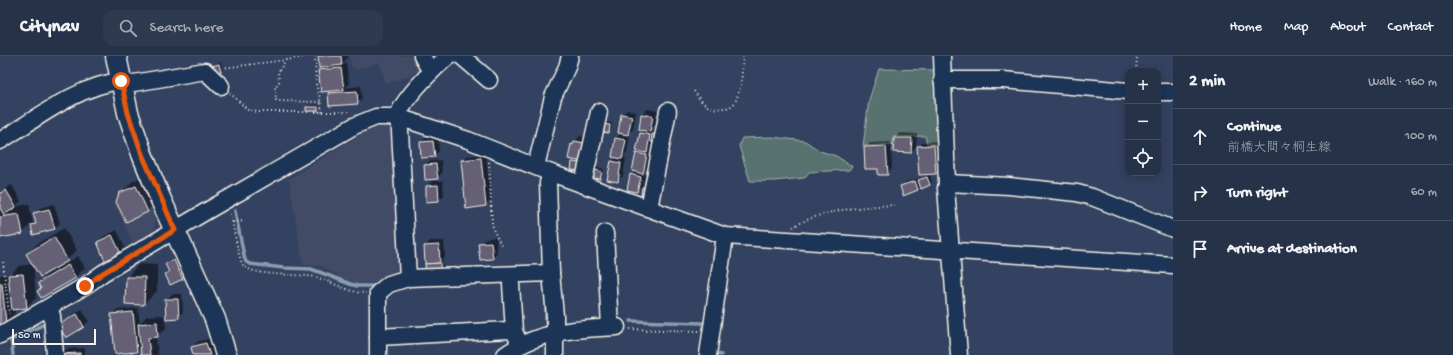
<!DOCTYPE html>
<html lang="en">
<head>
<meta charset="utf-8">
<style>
  :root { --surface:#263248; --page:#2e3a4f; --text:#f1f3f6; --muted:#a4aab4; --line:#424d60 }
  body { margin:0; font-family:"Gochi Hand","Klee One",sans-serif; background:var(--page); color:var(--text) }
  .controls { position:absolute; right:12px; top:12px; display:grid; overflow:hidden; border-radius:8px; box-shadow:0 2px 10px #0003 }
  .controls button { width:36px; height:36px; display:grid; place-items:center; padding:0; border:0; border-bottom:1px solid var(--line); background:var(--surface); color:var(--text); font:20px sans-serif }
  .scale { position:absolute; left:12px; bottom:10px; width:84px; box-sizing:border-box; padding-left:4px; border:2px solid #f4f1e8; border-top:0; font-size:11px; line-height:14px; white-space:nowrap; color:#f4f1e8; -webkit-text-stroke:3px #1d3557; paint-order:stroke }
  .stop { position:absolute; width:12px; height:12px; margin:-9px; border:3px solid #ea580c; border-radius:50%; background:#fff }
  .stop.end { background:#ea580c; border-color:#fff; box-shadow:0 1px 4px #0008 }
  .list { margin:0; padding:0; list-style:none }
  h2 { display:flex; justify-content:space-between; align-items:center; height:52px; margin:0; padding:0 16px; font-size:17px }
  h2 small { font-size:13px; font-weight:400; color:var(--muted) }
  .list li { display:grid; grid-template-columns:26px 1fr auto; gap:12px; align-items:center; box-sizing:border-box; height:56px; padding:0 16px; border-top:1px solid var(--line) }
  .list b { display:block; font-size:15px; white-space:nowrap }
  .list p { margin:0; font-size:13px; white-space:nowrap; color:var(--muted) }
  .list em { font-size:13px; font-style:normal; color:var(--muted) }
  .icon { flex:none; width:22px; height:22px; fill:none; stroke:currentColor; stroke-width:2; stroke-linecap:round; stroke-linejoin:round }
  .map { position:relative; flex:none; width:1173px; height:299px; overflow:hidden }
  header { display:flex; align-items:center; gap:24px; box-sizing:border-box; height:56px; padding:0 20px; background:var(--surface); border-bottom:1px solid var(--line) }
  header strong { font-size:19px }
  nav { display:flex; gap:22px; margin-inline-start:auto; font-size:14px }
  .search { width:280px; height:36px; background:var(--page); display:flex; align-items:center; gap:10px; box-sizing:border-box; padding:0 14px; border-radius:12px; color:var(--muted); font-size:15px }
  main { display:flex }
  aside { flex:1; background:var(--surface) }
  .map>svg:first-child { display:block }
  .built { fill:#424b66 }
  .green { fill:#58726f; stroke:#a6b2ac }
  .shadow { fill:#0007 }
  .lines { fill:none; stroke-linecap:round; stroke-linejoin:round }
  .stream { stroke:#8b9eb0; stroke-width:3.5 }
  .building { fill:#656174; stroke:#f4f1e8 }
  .minor-casing { stroke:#f4f1e8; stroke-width:19 }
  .major-casing { stroke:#f4f1e8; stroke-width:23 }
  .path { stroke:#f4f1e8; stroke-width:2; stroke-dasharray:1 3; stroke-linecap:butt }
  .minor { stroke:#1d3557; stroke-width:16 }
  .major { stroke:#1d3557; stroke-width:20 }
  .route { stroke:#ea580c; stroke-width:5 }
</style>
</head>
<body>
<header>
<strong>Citynav</strong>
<div class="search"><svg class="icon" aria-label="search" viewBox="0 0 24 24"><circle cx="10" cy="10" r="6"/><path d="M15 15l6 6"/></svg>Search here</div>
<nav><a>Home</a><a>Map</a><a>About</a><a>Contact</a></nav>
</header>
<main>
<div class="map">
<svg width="1173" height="299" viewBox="0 0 1173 299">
  <rect width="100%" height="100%" fill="#334260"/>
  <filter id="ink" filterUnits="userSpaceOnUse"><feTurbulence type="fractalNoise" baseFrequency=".025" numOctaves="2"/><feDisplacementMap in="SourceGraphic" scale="8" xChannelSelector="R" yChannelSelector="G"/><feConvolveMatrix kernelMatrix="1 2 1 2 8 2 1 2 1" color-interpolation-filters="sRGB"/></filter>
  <g filter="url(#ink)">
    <!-- built -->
    <g class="built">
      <polygon points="349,0 416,0 422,15 386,28 380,7 357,13 352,11"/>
      <polygon points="380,70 396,70 405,213 397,222 378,227 355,228 342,222 321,210 303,209 289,123 362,77"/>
      <polygon points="141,125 157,159 153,176 133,188 115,148 119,136"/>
    </g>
    <!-- green -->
    <g class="green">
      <polygon points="879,13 937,14 941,88 927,88 925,80 893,81 893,88 863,90 869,44"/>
      <polygon points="772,81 805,85 820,95 836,100 852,110 849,114 809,116 804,122 774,125 750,125 739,90 742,82"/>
    </g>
    <!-- shadow -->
    <g class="shadow">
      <polygon points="319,0 349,0 342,8 346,7 349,28 345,32 361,30 362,42 357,47 329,38 332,34 320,15 324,11"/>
      <polygon points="221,6 223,13 220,15 213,10 215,8"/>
      <polygon points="309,49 320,49 320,52 318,54 307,51"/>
      <polygon points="647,53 657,55 655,69 651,73 655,74 654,76 661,76 653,85 651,91 649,94 651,94 648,111 644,115 646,116 642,130 637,135 631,119 635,115 637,98 640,95 641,77 644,74 640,73 642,58"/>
      <polygon points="627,54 636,56 633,73 628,78 630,79 627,96 622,102 626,102 623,120 617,125 612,106 617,101 616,82 622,77 622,59"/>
      <polygon points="605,66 612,67 611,74 609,76 603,69"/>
      <polygon points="900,77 917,78 916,91 911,96 894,95 895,82"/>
      <polygon points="438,80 439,95 434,100 421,86 426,81"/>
      <polygon points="580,80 591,82 582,105 572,113 573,106 576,104 569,103 572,89"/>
      <polygon points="939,85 941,112 935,117 918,91 923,86"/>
      <polygon points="891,86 892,112 887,118 878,112 865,92 870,87"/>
      <polygon points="486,98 491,144 485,149 462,105 467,100"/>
      <polygon points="441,104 442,117 437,122 425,110 430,105"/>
      <polygon points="595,111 604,113 602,120 600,122 593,114"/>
      <polygon points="148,118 160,143 147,155 120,138 133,125"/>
      <polygon points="930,119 932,126 930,128 921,131 921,130 918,133 901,131 906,126"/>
      <polygon points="432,125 443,125 444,139 439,144 427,131"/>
      <polygon points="12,129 21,145 15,151 29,148 33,169 37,165 35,158 40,152 54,148 60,167 55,172 34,178 31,168 23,177 0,181 0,154 2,154 0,150 0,136"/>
      <polygon points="64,172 77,194 67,204 40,220 27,198 37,188"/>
      <polygon points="117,174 125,192 120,197 98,186 103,181"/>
      <polygon points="496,181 497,197 492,202 479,188 485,183"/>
      <polygon points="430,185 444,185 445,201 442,204 443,213 440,215 425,191"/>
      <polygon points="179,199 188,217 183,222 171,228 166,218 170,215 166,208 172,203"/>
      <polygon points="78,200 85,212 75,221 38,235 42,232 39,227 48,218"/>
      <polygon points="33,208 36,242 26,251 15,253 15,257 5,267 0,268 0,219 11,218 19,210"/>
      <polygon points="139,208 157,209 157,235 144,248 127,221"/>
      <polygon points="172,238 182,238 183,256 178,261 166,244"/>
      <polygon points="138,252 140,267 147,260 164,259 166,272 158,280 156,280 158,299 142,299 141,290 137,295 112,259 117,254"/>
      <polygon points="82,253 89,265 84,270 66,281 60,269 65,264"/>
      <polygon points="211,282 216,299 194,299 192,292 197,286"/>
      <polygon points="85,292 85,299 60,299 66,293"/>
    </g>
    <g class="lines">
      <!-- stream -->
      <g class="stream">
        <polyline points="235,155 244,200 246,206 250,208 284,212 311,213 322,217 350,228 357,230 375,230"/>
        <polyline points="546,249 546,267"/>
        <polyline points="631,265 703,267"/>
        <polyline points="718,298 721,299"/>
        <polyline points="13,299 11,284 47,267"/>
      </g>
    </g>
    <!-- building -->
    <g class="building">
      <polygon points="318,0 341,0 342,9 319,12"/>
      <polygon points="219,8 221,16 213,18 212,10"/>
      <polygon points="341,12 344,34 321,36 318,14"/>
      <polygon points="357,35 358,48 329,50 328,37"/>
      <rect x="306" y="51" width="12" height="4"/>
      <polygon points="621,58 632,60 628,79 618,77"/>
      <polygon points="641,58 653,60 650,76 639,74"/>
      <polygon points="602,68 610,69 609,77 601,76"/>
      <polygon points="640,77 650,79 647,97 636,95"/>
      <polygon points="652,78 659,78 658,87 651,86"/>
      <polygon points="615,82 626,84 622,103 612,101"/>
      <polygon points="894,82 912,82 911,97 893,96"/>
      <polygon points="433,85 435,101 421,102 420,86"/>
      <polygon points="574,85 586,87 582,106 568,103 571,88 573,89"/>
      <polygon points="934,89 936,118 919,119 917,90"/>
      <polygon points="886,90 888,119 878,119 878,113 865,113 864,91"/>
      <polygon points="636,97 647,99 643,118 632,115"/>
      <polygon points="481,102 486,150 466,153 461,104"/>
      <polygon points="611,105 621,107 618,126 607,124"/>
      <polygon points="572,106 580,107 579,115 571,114"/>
      <polygon points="436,108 438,123 425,124 424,109"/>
      <polygon points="592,113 602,116 600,123 590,121"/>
      <polygon points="630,118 641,121 637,136 627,134"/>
      <polygon points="927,121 930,129 921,133 918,124"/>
      <polygon points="915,125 918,134 903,140 900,130"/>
      <polygon points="438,129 439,145 426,146 426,130"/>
      <polygon points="136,130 148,156 126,166 116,146 119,137"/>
      <polygon points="642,131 649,132 648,141 641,140"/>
      <polygon points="6,134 16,151 4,159 0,152 0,137"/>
      <polygon points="49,153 55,173 33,179 31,169 36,168 33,157"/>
      <polygon points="19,158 23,178 0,182 0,161"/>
      <polygon points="112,179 121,198 105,205 97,186"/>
      <polygon points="54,181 68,205 40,221 26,198"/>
      <polygon points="491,186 493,203 480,204 478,187"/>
      <polygon points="439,189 440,207 425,208 424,190"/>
      <polygon points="174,204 183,223 170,229 165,218 169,216 165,208"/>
      <polygon points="440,207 441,216 426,217 425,208"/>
      <polygon points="68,209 76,222 41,242 37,235 41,233 38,227"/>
      <polygon points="23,218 27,252 12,254 8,219"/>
      <polygon points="126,221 145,221 144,249 125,248"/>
      <polygon points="0,227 2,227 6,268 0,269"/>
      <polygon points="165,243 178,243 179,262 166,263"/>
      <polygon points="133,256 137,296 115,298 111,258"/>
      <polygon points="77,258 84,271 66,282 58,269"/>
      <polygon points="157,266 158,281 148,282 150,299 141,299 138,268"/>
      <polygon points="206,287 210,299 193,299 191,291"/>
      <polygon points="80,297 80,299 59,299 59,298"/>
    </g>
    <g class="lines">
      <defs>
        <g id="minor">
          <polyline points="422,0 431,16"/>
          <polyline points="461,0 489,24"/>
          <polyline points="942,0 947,127 946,132 959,299"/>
          <polyline points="942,24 1003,24 1128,35"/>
          <polyline points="122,29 205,15 221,30"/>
          <polyline points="1158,36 1173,36"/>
          <path d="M0 85C36 63 79 29 121 25"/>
          <polyline points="536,110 553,41 567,11 570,0"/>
          <polyline points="551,117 548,127 551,217 555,260 555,299"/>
          <polyline points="947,127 1009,130 1077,137 1092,141 1173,173"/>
          <polyline points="583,128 599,56"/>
          <polyline points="649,152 668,55"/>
          <polyline points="605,177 610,271"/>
          <path d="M408 222 399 57C405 41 435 11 449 0"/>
          <polyline points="511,228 514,275 518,284"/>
          <polyline points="49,251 52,260 55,299"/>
          <polyline points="0,279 85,230 103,217 205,156 354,70 376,61 398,61 468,84 551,117 725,180 1173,209"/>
          <polyline points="378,281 509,274 514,275"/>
          <polyline points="378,299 378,237 389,228 408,222 551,217"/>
          <path d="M505 299C539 274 576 273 617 271"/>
          <polyline points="708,299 725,180"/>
        </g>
        <polyline id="major" points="116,0 128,57 142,98 161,144 215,263 226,299"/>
      </defs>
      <!-- minor casing -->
      <use href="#minor" class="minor-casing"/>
      <!-- major casing -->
      <use href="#major" class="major-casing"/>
      <!-- path -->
      <g class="path">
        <polyline points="315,0 316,28 320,42 322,57"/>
        <polyline points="286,4 309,0"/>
        <polyline points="222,12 286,4 278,16 279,26 275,31 276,44 278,45 321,46"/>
        <polyline points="1136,15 1137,0"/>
        <path d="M694 35C702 47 708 55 724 52 729 52 734 49 736 44 742 31 742 14 743 0"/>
        <polyline points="230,37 248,54 257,56 351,56"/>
        <polyline points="489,106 492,167 494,175 502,191"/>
        <path d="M230 158C234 169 238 205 244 210 255 220 293 218 308 220 329 222 345 237 366 237"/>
        <polyline points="233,166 245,165"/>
        <path d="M793 171C823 153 861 151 895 149"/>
        <polyline points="3,206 9,258"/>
        <polyline points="630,273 699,275"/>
      </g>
      <!-- minor -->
      <use href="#minor" class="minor"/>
      <!-- major -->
      <use href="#major" class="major"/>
    </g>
  </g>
  <g class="lines" filter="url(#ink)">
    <!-- route -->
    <polyline class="route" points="85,230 103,217 175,174 142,98 128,57 121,25"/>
  </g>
</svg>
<div class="controls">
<button>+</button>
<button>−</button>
<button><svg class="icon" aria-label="locate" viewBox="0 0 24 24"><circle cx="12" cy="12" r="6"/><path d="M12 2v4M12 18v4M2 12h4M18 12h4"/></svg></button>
</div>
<div class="scale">50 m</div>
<div class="stop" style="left:121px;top:25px"></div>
<div class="stop end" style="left:85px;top:230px"></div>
</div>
<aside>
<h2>2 min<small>Walk · 160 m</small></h2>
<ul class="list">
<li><svg class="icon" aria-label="ahead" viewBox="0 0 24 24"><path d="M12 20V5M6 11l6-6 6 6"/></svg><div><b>Continue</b><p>前橋大間々桐生線</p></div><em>100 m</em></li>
<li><svg class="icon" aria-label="right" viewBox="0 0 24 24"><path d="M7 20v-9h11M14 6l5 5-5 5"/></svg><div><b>Turn right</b></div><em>60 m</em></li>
<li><svg class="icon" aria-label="arrive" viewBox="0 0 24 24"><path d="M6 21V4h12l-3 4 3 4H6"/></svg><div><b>Arrive at destination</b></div></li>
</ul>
</aside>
</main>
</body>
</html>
